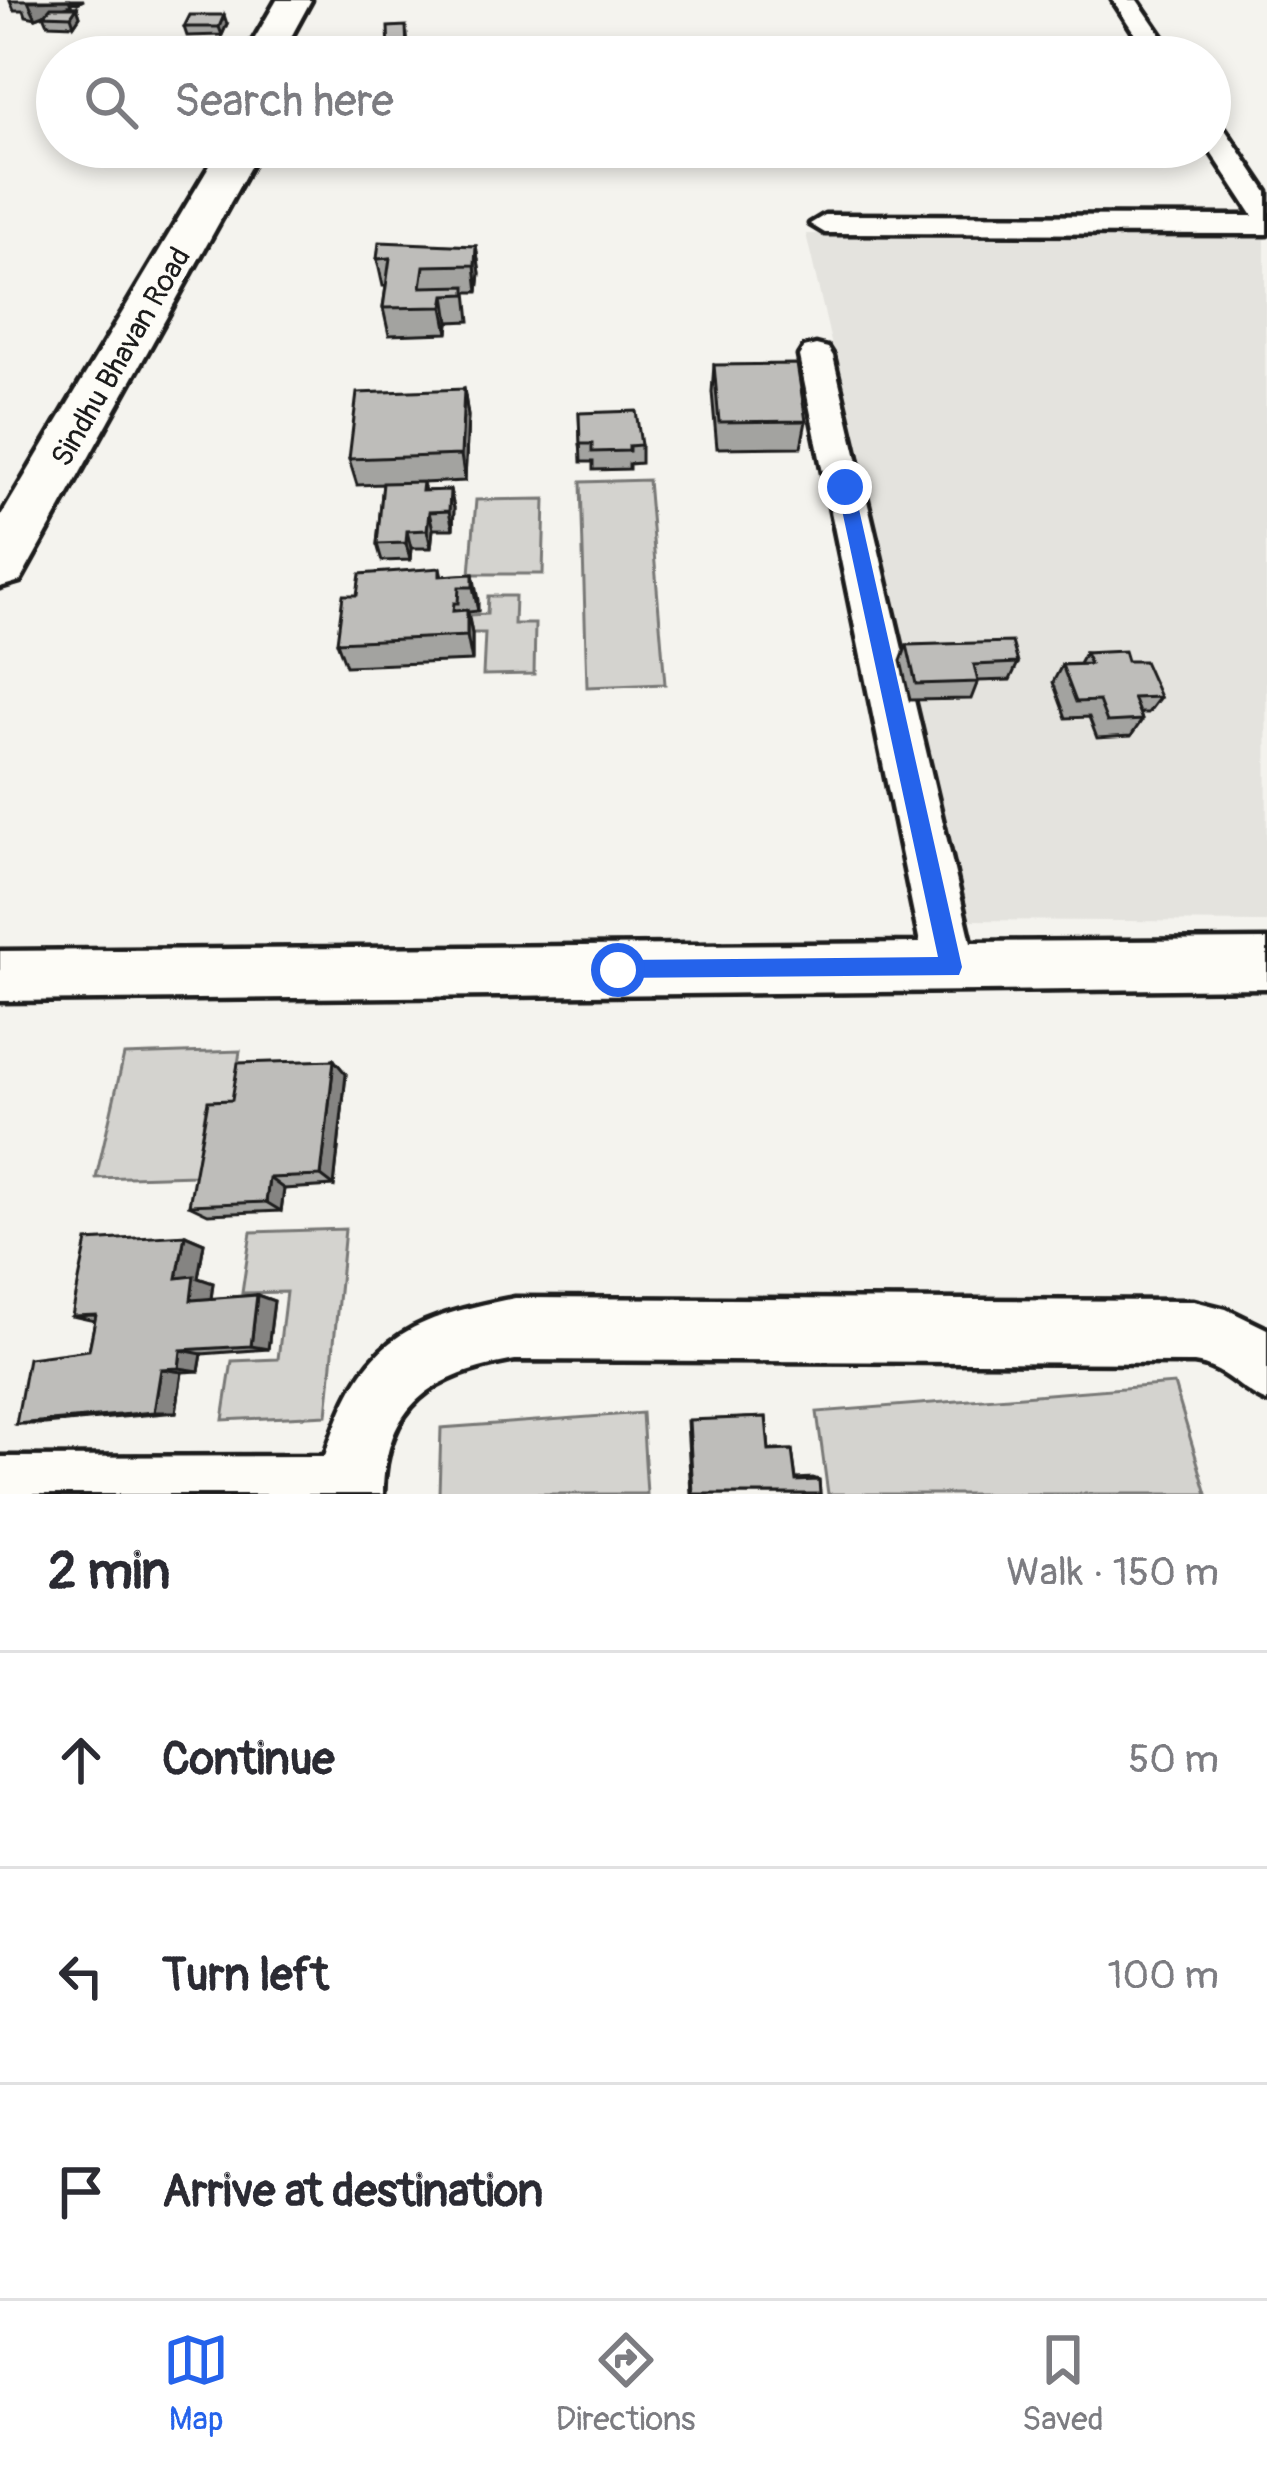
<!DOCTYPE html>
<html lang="en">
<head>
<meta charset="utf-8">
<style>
  :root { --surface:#fff; --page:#f2f2f3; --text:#2b2b33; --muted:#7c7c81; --line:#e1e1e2; --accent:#2563eb }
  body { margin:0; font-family:Pangolin,sans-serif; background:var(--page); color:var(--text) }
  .stop { position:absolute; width:36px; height:36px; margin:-27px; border:9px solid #2563eb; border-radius:50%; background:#fff }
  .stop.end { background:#2563eb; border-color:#fff; box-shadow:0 3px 12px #0008 }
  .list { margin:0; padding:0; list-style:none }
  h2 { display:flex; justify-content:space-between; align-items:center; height:156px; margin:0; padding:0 48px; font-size:51px }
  h2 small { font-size:39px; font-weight:400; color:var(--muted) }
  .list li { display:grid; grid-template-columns:78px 1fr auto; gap:36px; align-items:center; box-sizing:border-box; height:216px; padding:0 48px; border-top:3px solid var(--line) }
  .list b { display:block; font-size:45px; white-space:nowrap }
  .list em { font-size:39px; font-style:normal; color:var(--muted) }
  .icon { flex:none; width:66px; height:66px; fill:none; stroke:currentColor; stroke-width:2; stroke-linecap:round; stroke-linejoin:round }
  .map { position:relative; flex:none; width:1267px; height:1494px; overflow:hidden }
  .search { position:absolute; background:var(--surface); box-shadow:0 6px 18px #0003; left:36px; right:36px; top:36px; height:132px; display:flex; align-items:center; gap:30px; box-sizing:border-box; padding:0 42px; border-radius:66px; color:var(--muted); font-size:45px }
  .sheet { height:804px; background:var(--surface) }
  nav { display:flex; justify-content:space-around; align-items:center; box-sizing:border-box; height:168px; border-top:3px solid var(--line); background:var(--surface); font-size:33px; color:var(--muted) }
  nav a { display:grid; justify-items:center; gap:6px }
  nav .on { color:var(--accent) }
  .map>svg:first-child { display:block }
  .built { fill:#e4e3de }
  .green { fill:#d4d3cf; stroke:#787876; stroke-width:3 }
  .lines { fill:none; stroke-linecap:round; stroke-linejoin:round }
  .minor-casing { stroke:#1c1c1c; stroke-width:9 }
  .secondary-casing { stroke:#1c1c1c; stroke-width:9 }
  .minor { fill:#fdfcf7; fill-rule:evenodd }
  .secondary { fill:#fdfcf7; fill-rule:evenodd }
  .wall { fill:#a3a3a0; stroke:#1c1c1c; stroke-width:3 }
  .shaded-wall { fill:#858482; stroke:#1c1c1c; stroke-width:3 }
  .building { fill:#bebdba; stroke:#1c1c1c; stroke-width:3 }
  .route { fill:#2563eb }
  .labels { text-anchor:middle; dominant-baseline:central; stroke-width:12; stroke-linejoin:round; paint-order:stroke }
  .far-street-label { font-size:30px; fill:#1c1c1c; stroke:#fdfcf7 }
</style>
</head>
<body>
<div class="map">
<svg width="1267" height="1494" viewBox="0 0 1267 1494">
  <rect width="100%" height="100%" fill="#f4f3ee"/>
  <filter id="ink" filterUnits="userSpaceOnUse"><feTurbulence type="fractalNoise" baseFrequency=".00833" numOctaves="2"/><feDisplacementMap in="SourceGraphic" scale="24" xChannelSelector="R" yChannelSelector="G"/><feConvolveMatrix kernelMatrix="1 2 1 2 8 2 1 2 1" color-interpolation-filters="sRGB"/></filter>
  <g filter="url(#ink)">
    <!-- built -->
    <polygon class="built" points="806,234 1265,235 1267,922 965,920"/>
    <!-- green -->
    <g class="green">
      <polygon points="648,480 665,684 587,687 581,482"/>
      <polygon points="545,499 543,574 470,574 476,500"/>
      <polygon points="488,596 515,596 514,624 535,624 534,674 483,675 485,633 467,633 468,615 487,614"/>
      <polygon points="240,1051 232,1107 206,1108 195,1175 96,1178 124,1055"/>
      <polygon points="345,1229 327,1415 223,1420 232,1361 278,1359 286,1292 242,1293 251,1232"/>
      <polygon points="1174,1384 1207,1494 828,1494 817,1412"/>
      <polygon points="642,1413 647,1494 439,1494 441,1428"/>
    </g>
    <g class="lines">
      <defs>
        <g id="minor">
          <polygon points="1113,0 1137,0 1176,57 1150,57"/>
          <polygon points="1210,120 1220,122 1267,192 1267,234 825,233 810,224 825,215 1253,216 1208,147"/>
          <polygon points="816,345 828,348 833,356 971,942 1267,940 1267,988 0,1001 0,951 920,943 799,356 804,348"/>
          <path d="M515 1298 1194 1301 1226 1309 1267 1329V1402C1240 1391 1224 1367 1194 1363L515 1360C434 1375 385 1402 383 1494H0V1457L325 1456C362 1342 399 1320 515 1298Z"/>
        </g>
        <g id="secondary">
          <polygon points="277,0 311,0 280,57 244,57"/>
          <polygon points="221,147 261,147 20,581 0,587 0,518"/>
        </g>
      </defs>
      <!-- minor casing -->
      <use href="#minor" class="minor-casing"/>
      <!-- secondary casing -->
      <use href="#secondary" class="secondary-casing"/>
      <!-- minor -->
      <use href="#minor" class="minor"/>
      <!-- secondary -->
      <use href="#secondary" class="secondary"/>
    </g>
    <!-- wall -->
    <g class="wall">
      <polygon points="10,0 84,0 78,3 70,2 71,5 67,7 77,7 80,16 74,25 48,24 44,15 36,18 26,16 24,10 14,10"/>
      <polygon points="227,24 222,35 187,36 184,27"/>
      <polygon points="407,35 409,57 390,57 389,52"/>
      <polygon points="476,246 480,273 478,292 467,292 470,321 449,322 448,333 389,335 383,308 386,286 383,286 377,259"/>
      <polygon points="714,365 806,421 801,447 717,448 712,392"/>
      <polygon points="464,389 468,416 465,481 423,483 425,491 450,490 454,508 453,529 433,529 431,548 411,548 410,560 382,561 377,544 383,484 357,485 349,459"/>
      <polygon points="579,413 641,445 641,463 629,464 629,469 593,470 593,462 581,462"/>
      <polygon points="440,568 442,576 473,574 478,611 468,612 472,634 472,661 346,666 337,642"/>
      <polygon points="907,645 1018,663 1010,680 978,681 971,699 910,700 901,661"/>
      <polygon points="1085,653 1127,661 1160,697 1148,713 1140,713 1142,720 1131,736 1097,738 1089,717 1066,718 1053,682 1062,665 1079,664"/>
      <polygon points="334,1060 346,1074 334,1186 284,1189 281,1211 208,1214 189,1205 232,1100"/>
      <polygon points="185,1235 204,1243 198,1278 213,1283 211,1299 257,1295 274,1301 268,1349 202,1354 199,1371 182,1372 176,1412 45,1424 16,1424 89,1350 95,1321 72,1316"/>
      <polygon points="766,1417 769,1450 792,1450 796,1479 813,1478 819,1480 820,1494 691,1494 687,1421"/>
    </g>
    <!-- shaded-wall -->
    <g class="shaded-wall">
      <polygon points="69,0 71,5 36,18 28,1"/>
      <polygon points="77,7 80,16 74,25 71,16"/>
      <polygon points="224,15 227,24 222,35 219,27"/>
      <polygon points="476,246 480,273 478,292 475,265"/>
      <polygon points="445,295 449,322 448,333 443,307"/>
      <polygon points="464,389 468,416 465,481 461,455"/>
      <polygon points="450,490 454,508 453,529 449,511"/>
      <polygon points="429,512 433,529 431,548 427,530"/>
      <polygon points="407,531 411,548 410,560 406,543"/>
      <polygon points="473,574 478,600 478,611 473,587"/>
      <polygon points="467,610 472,634 472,661 467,636"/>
      <polygon points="334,1060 346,1074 334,1186 321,1176"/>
      <polygon points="269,1178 284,1189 281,1211 266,1202"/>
      <polygon points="185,1235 204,1243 198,1278 213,1283 210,1306 191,1300 177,1278"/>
      <polygon points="257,1295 274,1301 268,1349 251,1346"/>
      <polygon points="181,1350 202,1354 199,1371 179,1368"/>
      <polygon points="161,1369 182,1372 176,1412 154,1412"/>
    </g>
    <!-- building -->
    <g class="building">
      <polygon points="51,7 77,7 71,16 44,15"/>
      <polygon points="190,15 224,15 219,27 184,27"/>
      <polygon points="406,26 407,50 389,52 388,27"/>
      <polygon points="379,242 476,246 475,265 424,266 421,287 466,286 466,294 445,295 443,307 383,308 390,258 377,259"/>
      <polygon points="797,364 806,421 719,422 714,365"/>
      <polygon points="464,389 461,455 349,459 357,393"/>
      <polygon points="636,411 641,445 629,446 629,451 592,452 592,444 580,444 579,413"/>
      <polygon points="423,482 422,491 450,490 449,511 429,512 427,530 407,531 406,543 377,544 383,483"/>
      <polygon points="440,568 440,576 473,574 473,587 459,587 458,603 454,603 453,611 467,610 467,636 337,642 343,595 357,595 360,574"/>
      <polygon points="1012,642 1018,663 974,665 978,682 916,684 907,645"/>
      <polygon points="1124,651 1127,661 1144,661 1160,697 1133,698 1142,720 1107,722 1099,701 1076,702 1062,665 1090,664 1085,653"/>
      <polygon points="334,1060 321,1176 269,1178 266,1202 189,1205 208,1101 232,1100 238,1063"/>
      <polygon points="185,1235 177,1278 194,1276 191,1300 257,1295 251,1346 181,1350 179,1368 161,1369 154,1412 16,1424 28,1358 89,1350 96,1315 72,1316 87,1241"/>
      <polygon points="766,1417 769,1451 792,1450 796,1481 819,1480 820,1494 693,1494 689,1420"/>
    </g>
  </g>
  <!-- route -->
  <polygon class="route" points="845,481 854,487 962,967 959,975 610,978 610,963 618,960 938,957 837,487"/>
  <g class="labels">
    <!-- far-street labels -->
    <g class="far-street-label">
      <text transform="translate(121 357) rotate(-60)">Sindhu Bhavan Road</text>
    </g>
  </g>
</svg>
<div class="stop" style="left:618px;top:970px"></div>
<div class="stop end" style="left:845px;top:487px"></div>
<div class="search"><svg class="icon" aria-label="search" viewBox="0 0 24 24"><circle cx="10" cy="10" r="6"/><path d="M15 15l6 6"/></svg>Search here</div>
</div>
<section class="sheet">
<h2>2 min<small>Walk · 150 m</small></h2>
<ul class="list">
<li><svg class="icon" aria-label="ahead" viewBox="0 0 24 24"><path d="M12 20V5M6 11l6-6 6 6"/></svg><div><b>Continue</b></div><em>50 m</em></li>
<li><svg class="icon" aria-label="left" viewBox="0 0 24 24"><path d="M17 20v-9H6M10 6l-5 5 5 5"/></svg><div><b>Turn left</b></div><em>100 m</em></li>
<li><svg class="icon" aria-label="arrive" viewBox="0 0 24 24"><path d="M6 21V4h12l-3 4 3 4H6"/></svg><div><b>Arrive at destination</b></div></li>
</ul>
</section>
<nav>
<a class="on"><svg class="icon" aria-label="map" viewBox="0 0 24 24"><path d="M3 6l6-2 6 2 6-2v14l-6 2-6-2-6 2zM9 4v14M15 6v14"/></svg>Map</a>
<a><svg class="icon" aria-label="directions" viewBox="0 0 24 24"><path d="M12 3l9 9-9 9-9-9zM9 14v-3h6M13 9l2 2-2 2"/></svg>Directions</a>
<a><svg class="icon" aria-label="saved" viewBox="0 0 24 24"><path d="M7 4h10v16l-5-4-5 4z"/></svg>Saved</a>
</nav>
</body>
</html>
